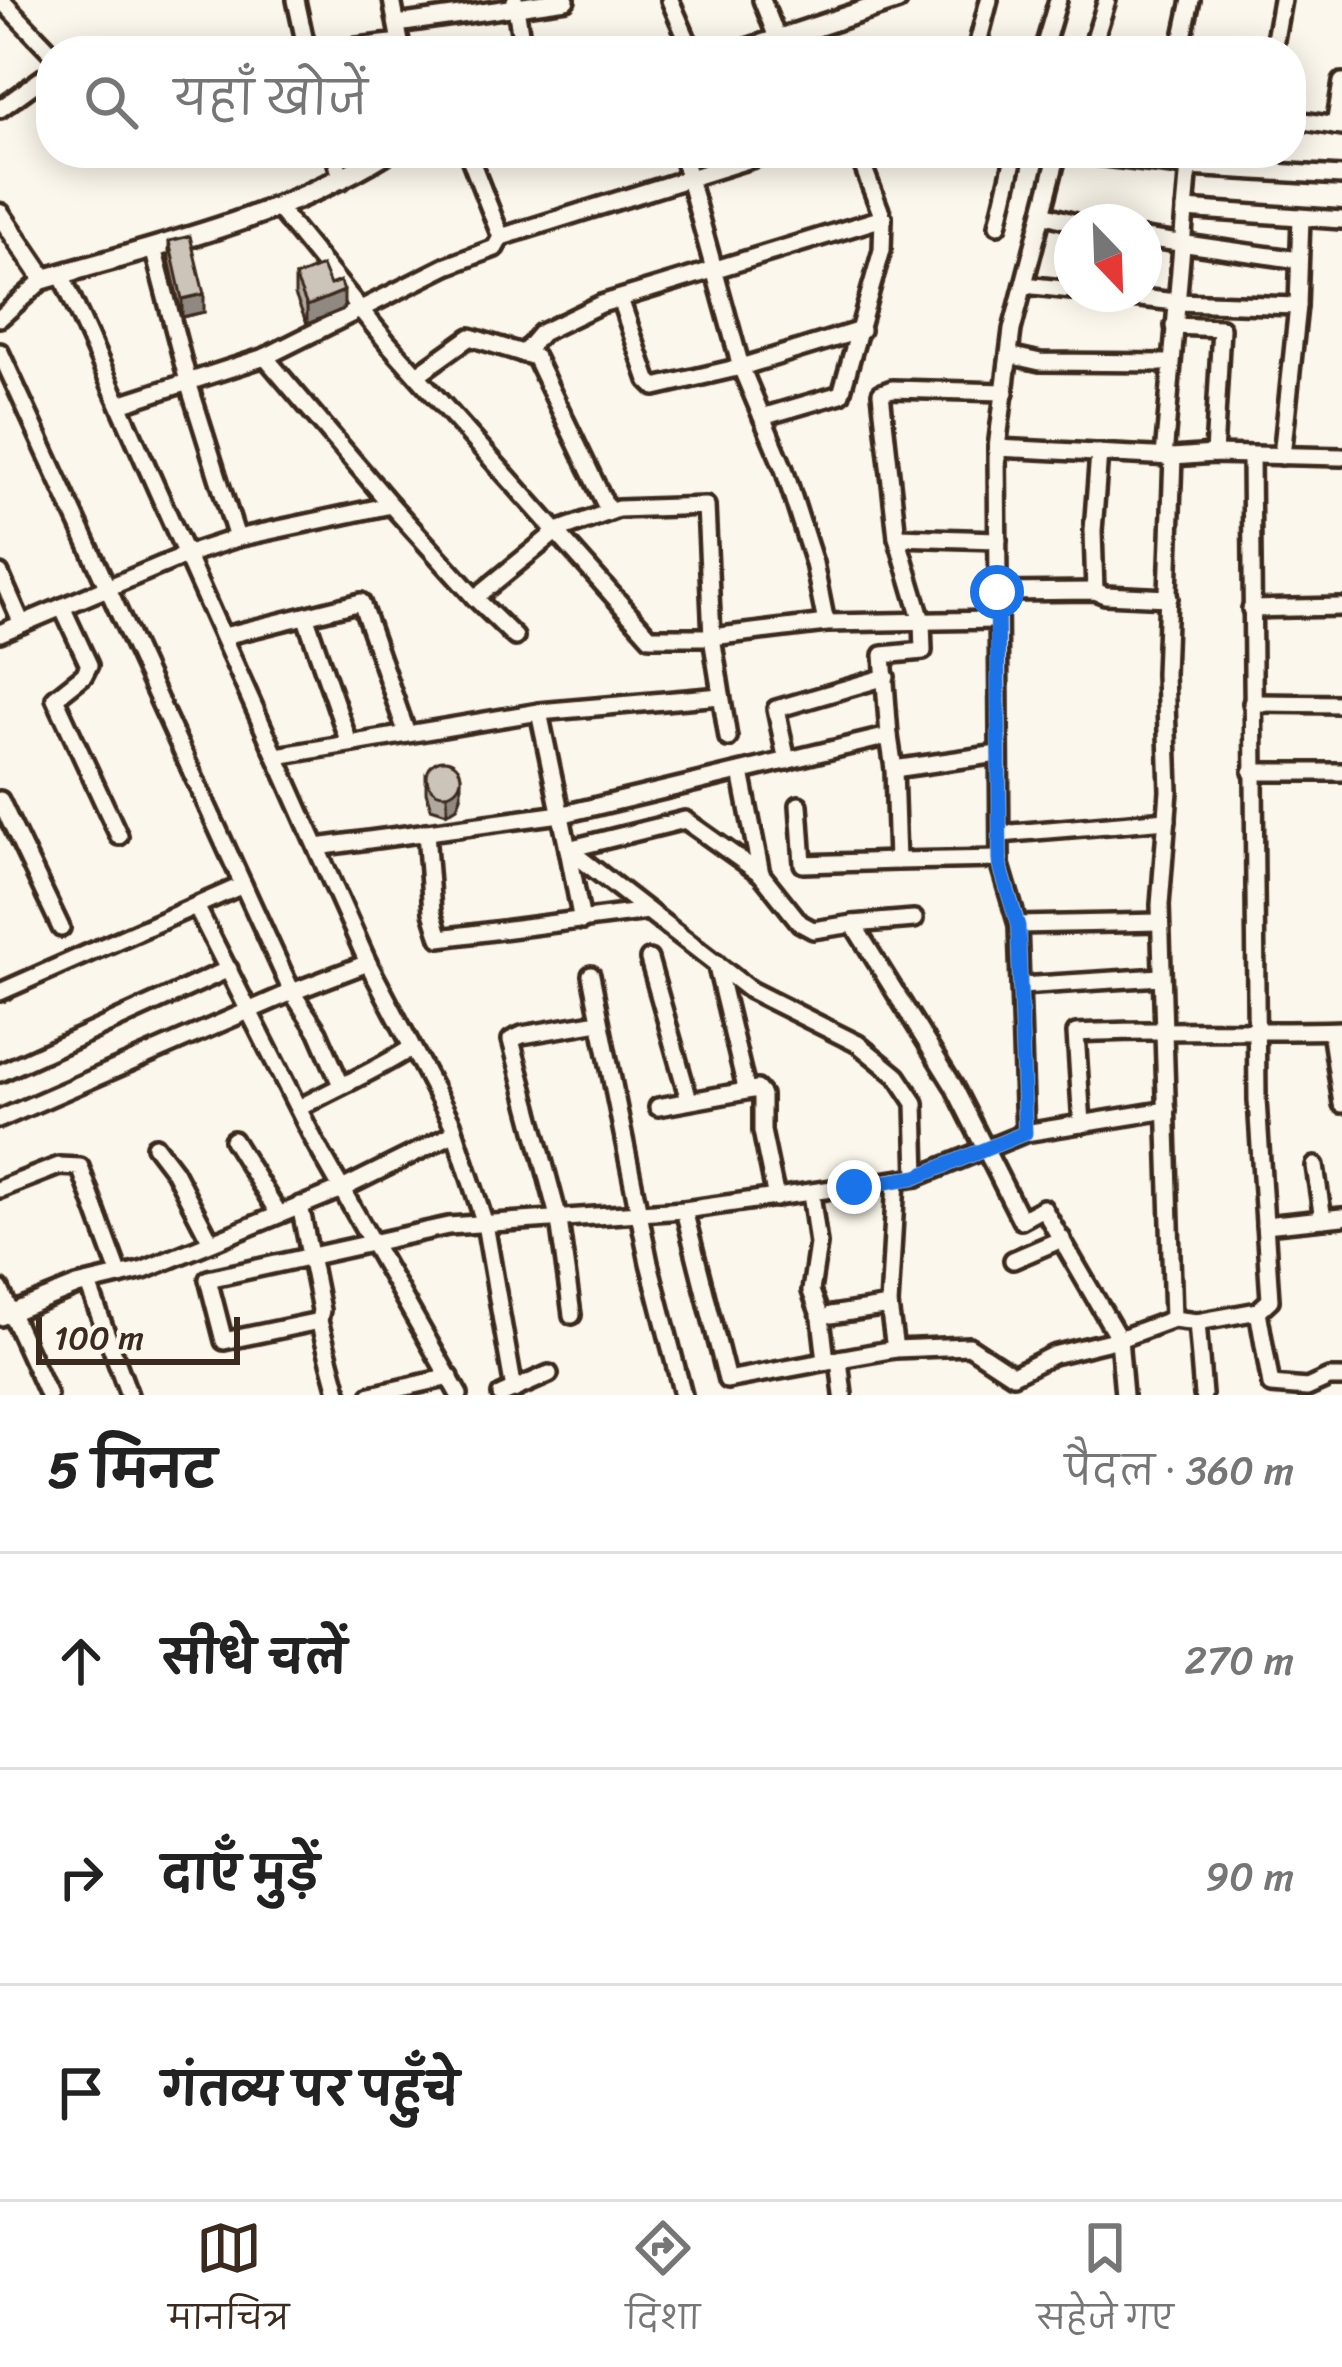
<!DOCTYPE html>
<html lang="hi">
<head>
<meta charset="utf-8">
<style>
  :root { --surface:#fff; --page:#f6f6f6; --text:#222; --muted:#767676; --line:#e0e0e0; --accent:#3b2a1e }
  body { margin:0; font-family:Sriracha,"Playpen Sans Deva",sans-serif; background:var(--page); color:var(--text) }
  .compass { position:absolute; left:1054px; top:204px; width:108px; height:108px; border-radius:50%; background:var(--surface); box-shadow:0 6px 30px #0003; rotate:157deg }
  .scale { position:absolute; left:36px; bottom:30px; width:204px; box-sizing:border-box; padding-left:12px; border:6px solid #3b2a1e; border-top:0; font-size:33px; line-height:42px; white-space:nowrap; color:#3b2a1e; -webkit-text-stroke:9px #fbf7ec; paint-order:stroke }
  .stop { position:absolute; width:36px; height:36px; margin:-27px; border:9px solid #1a73e8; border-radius:50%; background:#fff }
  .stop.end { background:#1a73e8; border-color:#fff; box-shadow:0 3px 12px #0008 }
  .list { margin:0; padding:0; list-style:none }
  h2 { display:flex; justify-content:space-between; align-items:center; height:156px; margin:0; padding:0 48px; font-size:51px }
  h2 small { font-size:39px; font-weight:400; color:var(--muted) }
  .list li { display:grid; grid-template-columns:78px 1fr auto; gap:36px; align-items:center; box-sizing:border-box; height:216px; padding:0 48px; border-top:3px solid var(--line) }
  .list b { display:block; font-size:45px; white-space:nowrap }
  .list em { font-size:39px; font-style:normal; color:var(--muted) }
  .icon { flex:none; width:66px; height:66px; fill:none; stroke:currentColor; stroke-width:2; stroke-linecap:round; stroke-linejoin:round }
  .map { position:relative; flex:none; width:1342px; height:1395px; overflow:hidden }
  .search { position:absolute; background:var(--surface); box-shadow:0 6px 30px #0003; left:36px; right:36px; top:36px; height:132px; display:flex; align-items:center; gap:30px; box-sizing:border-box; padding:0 42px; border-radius:48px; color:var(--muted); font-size:45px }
  .sheet { height:804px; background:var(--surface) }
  nav { display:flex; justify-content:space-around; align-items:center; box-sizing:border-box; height:168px; border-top:3px solid var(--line); background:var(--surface); font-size:33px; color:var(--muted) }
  nav a { display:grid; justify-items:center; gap:6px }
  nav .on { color:var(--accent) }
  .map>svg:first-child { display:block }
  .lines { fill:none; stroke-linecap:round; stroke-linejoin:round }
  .minor-casing { stroke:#3b2a1e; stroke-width:24 }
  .tertiary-casing { stroke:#3b2a1e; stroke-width:27 }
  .minor { stroke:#fbf7ec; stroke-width:15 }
  .tertiary { stroke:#fbf7ec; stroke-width:18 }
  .wall { fill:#afa99f; stroke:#3b2a1e; stroke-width:3 }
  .shaded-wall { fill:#8f8982; stroke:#3b2a1e; stroke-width:3 }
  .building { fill:#ccc4b9; stroke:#3b2a1e; stroke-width:3 }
  .route { stroke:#1a73e8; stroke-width:15 }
</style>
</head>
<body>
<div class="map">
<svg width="1342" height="1395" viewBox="0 0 1342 1395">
  <rect width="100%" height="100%" fill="#fbf7ec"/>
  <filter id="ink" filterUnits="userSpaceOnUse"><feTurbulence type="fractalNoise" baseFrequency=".00833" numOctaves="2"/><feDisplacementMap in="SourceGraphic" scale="24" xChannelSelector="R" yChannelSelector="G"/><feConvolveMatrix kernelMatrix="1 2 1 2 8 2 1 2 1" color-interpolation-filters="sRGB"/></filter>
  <g filter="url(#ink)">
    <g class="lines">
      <defs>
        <g id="minor">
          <polyline points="1,0 51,52"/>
          <polyline points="296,0 307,51"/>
          <polyline points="670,0 692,51"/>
          <polyline points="762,0 778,40"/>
          <polyline points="515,1 523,51"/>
          <polyline points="397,24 566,0"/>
          <polyline points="799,34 808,51"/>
          <polyline points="324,51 400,42 392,0"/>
          <polyline points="976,51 989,0"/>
          <polyline points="1043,51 1058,0"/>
          <polyline points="1091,51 1107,0"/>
          <polyline points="1180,51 1191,0"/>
          <polyline points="1273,51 1282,0"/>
          <polyline points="0,109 51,72"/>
          <polyline points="1291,119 1342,127"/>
          <polyline points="1335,126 1342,82"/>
          <polyline points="334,153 342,180"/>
          <polyline points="468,153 501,237"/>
          <polyline points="682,153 741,367 784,469 814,563 826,623"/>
          <polyline points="1071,153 1189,167 1342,176"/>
          <polyline points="277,207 387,342 650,637 712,637 826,623 996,620"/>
          <polyline points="1185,209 1342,220"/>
          <polyline points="1043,214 1072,222"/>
          <polyline points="998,225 1015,153"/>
          <polyline points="1144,238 1299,260"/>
          <polyline points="153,248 189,385 237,538"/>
          <polyline points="61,274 368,963 452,1123 485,1224 514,1390"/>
          <polyline points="1024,285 1072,290"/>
          <polyline points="1104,294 1176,302 1298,306"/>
          <polyline points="620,299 648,380 655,387 741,367 861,330"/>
          <polyline points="0,318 44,279"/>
          <polyline points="1174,326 1221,328 1214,454"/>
          <polyline points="0,352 292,992 368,963"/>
          <polyline points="523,354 541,333 601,304 883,218 858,153"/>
          <polyline points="1009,355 1040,362 1170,363"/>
          <polyline points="417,375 470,337 535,357 609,512"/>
          <polyline points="120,404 265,357"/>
          <polyline points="762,417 841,394 882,250 883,218"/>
          <polyline points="997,448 1012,330 1058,153"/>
          <polyline points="1282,456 1298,306 1301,218"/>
          <polyline points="1164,457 1190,153"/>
          <polyline points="391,505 265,357 447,266 495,248 501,237 770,153"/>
          <polyline points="897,537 998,540"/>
          <polyline points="0,574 22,624"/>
          <polyline points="1095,591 1093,531 1099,453"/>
          <polyline points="997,592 1095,591 1105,595 1169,598"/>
          <polyline points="475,598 515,637"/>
          <polyline points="62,607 89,665 84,675 55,698 119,836"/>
          <polyline points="1251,609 1342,607"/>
          <polyline points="306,618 349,743"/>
          <polyline points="0,633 188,554 237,538 391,505 475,598 557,531 618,509 706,506 712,637 728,738"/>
          <polyline points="224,636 361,602 407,734"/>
          <polyline points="1252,703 1342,704"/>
          <polyline points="539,712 568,849 750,990 858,1044 897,1076 915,1103 917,1177"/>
          <polyline points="889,736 883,655 923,651 922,621 897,537 881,393 892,389 1005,392"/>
          <polyline points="277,756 539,712 721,696"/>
          <polyline points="787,761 776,709 886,677"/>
          <polyline points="894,769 897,861 1000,859"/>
          <polyline points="741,772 761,874"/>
          <polyline points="1252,772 1342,772"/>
          <polyline points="0,800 61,928"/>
          <polyline points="799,805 803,864 897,861"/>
          <polyline points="426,832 432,912 440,938 648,911"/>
          <polyline points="1000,834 1167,820"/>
          <polyline points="317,847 568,813 889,736 894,769 998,754"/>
          <polyline points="196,906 316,1144 459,1395"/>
          <polyline points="582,921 568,849 685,820 761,874 800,923 813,930 853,924 953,1085 1021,1220 1043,1208 1119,1339 1173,1319 1197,1322 1203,1395"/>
          <polyline points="853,924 914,919"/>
          <polyline points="1018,925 1160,922"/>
          <polyline points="649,959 689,1100"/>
          <polyline points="716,963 746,1088"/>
          <polyline points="591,975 649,1263 683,1395"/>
          <polyline points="1020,986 1161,977"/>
          <polyline points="0,992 243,885"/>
          <polyline points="1331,1031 1342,1104"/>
          <polyline points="0,1073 229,969"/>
          <polyline points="658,1107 757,1089 762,1095 762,1131 776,1198"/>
          <path d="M299 1108C337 1087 374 1072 411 1048"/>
          <polyline points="0,1119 292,992 318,1032 341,1085"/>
          <path d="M1082 1124 1076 1033C1165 1028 1253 1033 1342 1030"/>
          <polyline points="1025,1133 1018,925 1000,865 997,448 1173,457 1214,454 1342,457"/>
          <polyline points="233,1140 279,1214"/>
          <polyline points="155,1146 174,1171 211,1242"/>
          <polyline points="1315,1166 1323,1219"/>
          <polyline points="0,1189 59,1166 80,1167 120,1276"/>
          <polyline points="811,1193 818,1244 811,1291 821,1318 826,1361"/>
          <polyline points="300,1205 321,1310 319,1321 339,1395"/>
          <polyline points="1265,1225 1342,1217"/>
          <polyline points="1013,1260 1062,1239"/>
          <polyline points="88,1284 129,1395"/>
          <polyline points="0,1289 48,1395"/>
          <polyline points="1258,1311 1271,1385 1307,1388 1329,1378 1342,1378"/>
          <polyline points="572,1315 559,1220 511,1040 522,1035 599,1022"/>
          <polyline points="831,1315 889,1306"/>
          <polyline points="0,1317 77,1286 144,1270 342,1189 453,1134"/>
          <polyline points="1173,1319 1160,905 1169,791 1165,674 1173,457"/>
          <polyline points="319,1321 224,1341 208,1279 448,1226 684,1210"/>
          <polyline points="1197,1322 1258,1311 1270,1300 1257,1100 1251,455"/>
          <polyline points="895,1349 889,1306 896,1180"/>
          <polyline points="839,1359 895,1349 969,1346 1013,1375 1053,1355 1119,1339 1124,1395"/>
          <polyline points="371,1395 450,1377"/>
          <polyline points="501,1395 549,1374"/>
          <polyline points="843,1395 839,1359 727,1380 684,1210 917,1177 1025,1133 1167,1110"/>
        </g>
        <g id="tertiary">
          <polyline points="742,51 897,0"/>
          <path d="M0 214 44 279C161 245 281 218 386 153"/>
        </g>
      </defs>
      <!-- minor casing -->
      <use href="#minor" class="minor-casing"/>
      <!-- tertiary casing -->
      <use href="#tertiary" class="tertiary-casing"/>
      <!-- minor -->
      <use href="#minor" class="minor"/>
      <!-- tertiary -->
      <use href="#tertiary" class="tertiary"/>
    </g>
    <!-- wall -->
    <g class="wall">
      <polygon points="169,241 204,312 182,317 169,259"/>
      <polygon points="295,277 330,285 344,309 307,324 295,295"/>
      <polygon points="426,774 461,796 457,807 447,813 431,808 426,792"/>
    </g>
    <!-- shaded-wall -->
    <g class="shaded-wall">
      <polygon points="344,291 344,309 307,324 307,306"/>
      <polygon points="204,294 204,312 182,317 182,299"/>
      <polygon points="461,778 461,796 457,807 447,813 447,795"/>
    </g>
    <!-- building -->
    <g class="building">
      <polygon points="190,236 204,294 182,299 169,241"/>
      <polygon points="322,266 330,285 340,281 344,291 307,306 295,277"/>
      <circle cx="444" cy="777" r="17"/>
    </g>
  </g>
  <g class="lines" filter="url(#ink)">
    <!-- route -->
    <polyline class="route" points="854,1187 917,1177 1025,1133 1018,926 1000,865 997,592"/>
  </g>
</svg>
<svg class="compass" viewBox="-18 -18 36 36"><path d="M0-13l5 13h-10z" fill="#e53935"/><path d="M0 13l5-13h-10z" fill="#767676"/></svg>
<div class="scale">100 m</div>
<div class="stop" style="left:997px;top:592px"></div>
<div class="stop end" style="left:854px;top:1187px"></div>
<div class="search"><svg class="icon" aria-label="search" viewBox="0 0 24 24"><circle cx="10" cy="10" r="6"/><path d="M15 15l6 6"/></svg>यहाँ खोजें</div>
</div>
<section class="sheet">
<h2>5 मिनट<small>पैदल · 360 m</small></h2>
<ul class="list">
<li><svg class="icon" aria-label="ahead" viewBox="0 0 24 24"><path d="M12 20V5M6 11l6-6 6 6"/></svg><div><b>सीधे चलें</b></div><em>270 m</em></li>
<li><svg class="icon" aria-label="right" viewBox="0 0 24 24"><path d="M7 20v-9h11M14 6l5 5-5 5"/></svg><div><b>दाएँ मुड़ें</b></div><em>90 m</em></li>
<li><svg class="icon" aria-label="arrive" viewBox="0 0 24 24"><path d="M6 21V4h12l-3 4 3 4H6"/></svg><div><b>गंतव्य पर पहुँचे</b></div></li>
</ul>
</section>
<nav>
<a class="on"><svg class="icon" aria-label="map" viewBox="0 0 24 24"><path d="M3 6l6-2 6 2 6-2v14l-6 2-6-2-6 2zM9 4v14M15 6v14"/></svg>मानचित्र</a>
<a><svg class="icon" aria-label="directions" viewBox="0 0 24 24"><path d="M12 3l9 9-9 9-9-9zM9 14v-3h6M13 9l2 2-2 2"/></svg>दिशा</a>
<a><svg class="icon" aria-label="saved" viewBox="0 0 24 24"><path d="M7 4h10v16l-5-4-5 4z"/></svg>सहेजे गए</a>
</nav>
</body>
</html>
